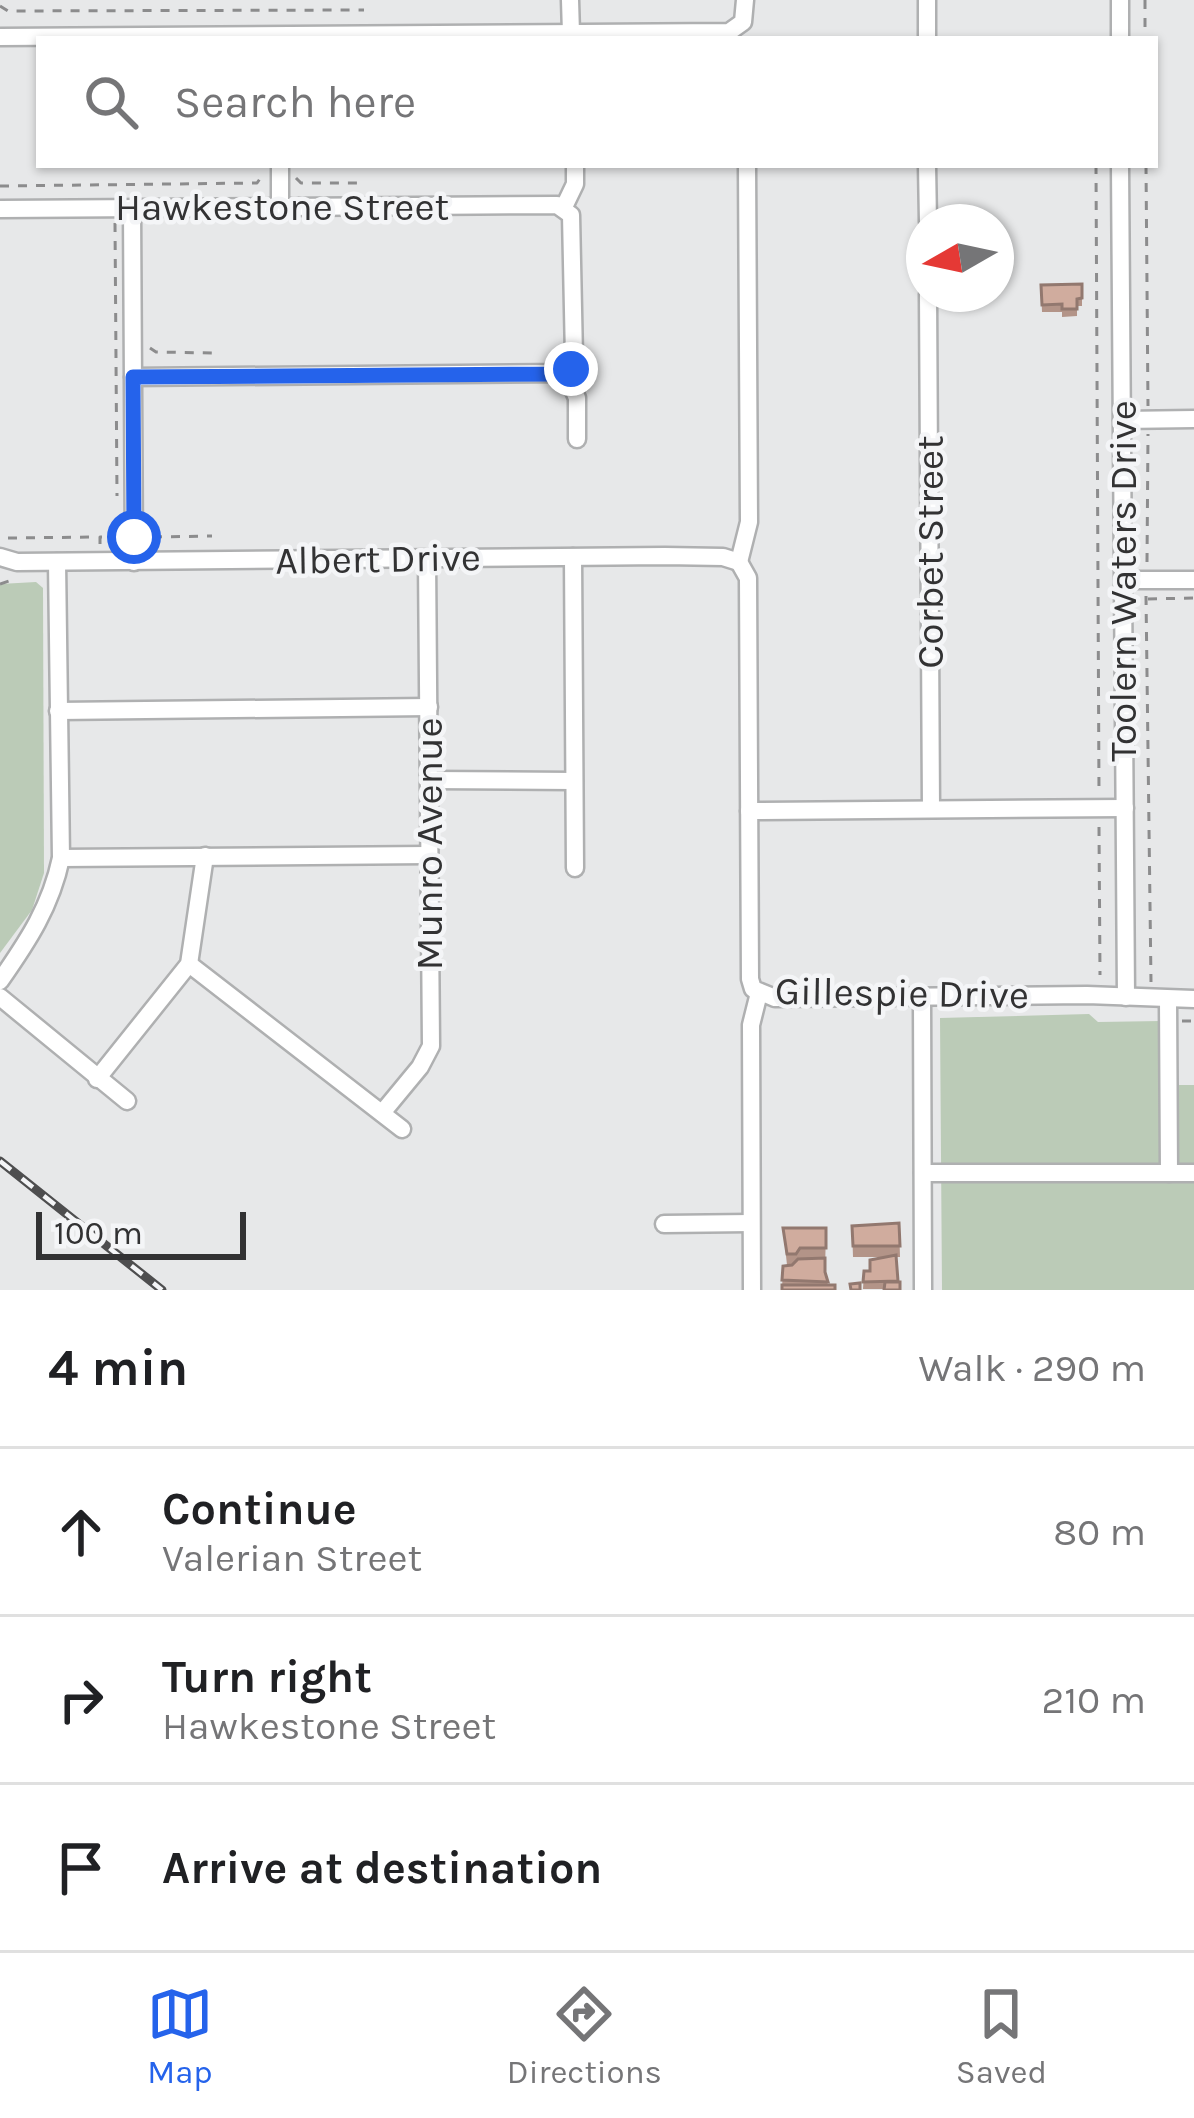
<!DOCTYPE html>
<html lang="en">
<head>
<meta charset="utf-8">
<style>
  :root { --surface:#fff; --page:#f6f6f6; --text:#202124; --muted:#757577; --line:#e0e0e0; --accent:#2563eb }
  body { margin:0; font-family:Karla,sans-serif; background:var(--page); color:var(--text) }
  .compass { position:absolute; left:906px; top:204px; width:108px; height:108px; border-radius:50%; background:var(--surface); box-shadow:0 3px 9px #0004; rotate:261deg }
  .scale { position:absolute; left:36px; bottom:30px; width:210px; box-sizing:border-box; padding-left:12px; border:6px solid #323233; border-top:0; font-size:33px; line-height:42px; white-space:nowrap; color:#323233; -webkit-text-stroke:9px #f4f5f7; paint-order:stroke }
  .stop { position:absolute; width:36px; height:36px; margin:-27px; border:9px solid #2563eb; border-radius:50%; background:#fff }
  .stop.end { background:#2563eb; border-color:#fff; box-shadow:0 3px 12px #0008 }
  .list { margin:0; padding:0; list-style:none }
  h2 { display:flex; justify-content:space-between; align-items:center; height:156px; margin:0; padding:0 48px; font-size:51px }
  h2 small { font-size:39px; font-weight:400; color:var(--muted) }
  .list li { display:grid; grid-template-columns:78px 1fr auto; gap:36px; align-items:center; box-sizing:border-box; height:168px; padding:0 48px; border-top:3px solid var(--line) }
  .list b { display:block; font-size:45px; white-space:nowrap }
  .list p { margin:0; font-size:39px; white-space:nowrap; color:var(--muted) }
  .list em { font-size:39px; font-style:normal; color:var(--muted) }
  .icon { flex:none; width:66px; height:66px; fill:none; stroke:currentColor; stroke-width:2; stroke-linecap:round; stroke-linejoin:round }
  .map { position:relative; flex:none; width:1194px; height:1290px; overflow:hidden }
  .search { position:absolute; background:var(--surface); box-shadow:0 3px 9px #0004; left:36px; right:36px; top:36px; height:132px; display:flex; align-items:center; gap:30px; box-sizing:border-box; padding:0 42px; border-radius:0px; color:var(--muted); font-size:45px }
  .sheet { height:660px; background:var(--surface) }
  nav { display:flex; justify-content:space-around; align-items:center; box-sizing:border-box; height:168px; border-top:3px solid var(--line); background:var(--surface); font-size:33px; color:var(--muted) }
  nav a { display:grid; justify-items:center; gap:6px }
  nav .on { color:var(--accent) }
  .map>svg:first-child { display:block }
  .green { fill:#bbcbb7 }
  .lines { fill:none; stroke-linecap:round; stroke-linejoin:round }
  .minor-casing { stroke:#afb0b1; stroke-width:21 }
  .path { stroke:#8c8c8d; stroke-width:3; stroke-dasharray:9 9; stroke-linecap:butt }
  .minor { stroke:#fff; stroke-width:16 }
  .rail-casing { stroke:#4e4e4f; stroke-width:9 }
  .rail { stroke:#f4f5f7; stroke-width:4.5; stroke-dasharray:14; stroke-linecap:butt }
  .wall { fill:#b39488 }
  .building { fill:#d0ac9e; stroke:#92786f; stroke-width:3 }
  .route { stroke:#2563eb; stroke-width:15 }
  .labels { text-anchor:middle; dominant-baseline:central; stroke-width:9; stroke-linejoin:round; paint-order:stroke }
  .street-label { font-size:39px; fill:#323233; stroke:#f4f5f7 }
</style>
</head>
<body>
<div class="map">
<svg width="1194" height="1290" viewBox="0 0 1194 1290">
  <rect width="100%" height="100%" fill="#e7e8e9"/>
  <!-- green -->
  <g class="green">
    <polygon points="36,582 43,588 44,873 32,910 0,953 0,584"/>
    <polygon points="1089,1014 1098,1022 1161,1021 1161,1085 1194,1085 1194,1290 942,1290 940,1018"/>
  </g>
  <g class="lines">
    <defs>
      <g id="minor">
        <polyline points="570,0 571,33"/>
        <polyline points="1120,0 1120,39"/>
        <polyline points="0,37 729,32 743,22 745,0"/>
        <polyline points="927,39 927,0"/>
        <polyline points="280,165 280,207"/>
        <polyline points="927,165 928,222"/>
        <polyline points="1120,165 1126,997"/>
        <polyline points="564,207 575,184 575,165"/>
        <polyline points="132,208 134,562"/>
        <polyline points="0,209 557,205 571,215 574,357 571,369 566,373 133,377"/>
        <polyline points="928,294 931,809"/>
        <polyline points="566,373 577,398 577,439"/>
        <polyline points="1122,420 1194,419"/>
        <polyline points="0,557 17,562 665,556 723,557 739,562"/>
        <polyline points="573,557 575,868"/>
        <polyline points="739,562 748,578 750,979 753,989 775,998 1087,995 1194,999"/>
        <polyline points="739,562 749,522 747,165"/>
        <polyline points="1123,580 1194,580"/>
        <polyline points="58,711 429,707"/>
        <polyline points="429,780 574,781"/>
        <polyline points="749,811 1125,808"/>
        <polyline points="61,858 429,855"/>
        <polyline points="189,964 402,1129"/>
        <path d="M0 981C28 941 51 906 61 858L57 562"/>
        <polyline points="0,997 127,1101"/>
        <polyline points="922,997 923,1290"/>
        <polyline points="1168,999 1169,1173"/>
        <polyline points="97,1079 189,964 205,856"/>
        <polyline points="382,1113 420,1067 431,1046 427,559"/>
        <polyline points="923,1173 1194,1173"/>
        <polyline points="664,1224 751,1223"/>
        <polyline points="752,1290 751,1025 759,993"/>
      </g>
    </defs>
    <!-- minor casing -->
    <use href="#minor" class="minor-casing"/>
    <!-- path -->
    <g class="path">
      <polyline points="1145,0 1145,39"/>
      <polyline points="0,6 8,11 364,10"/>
      <polyline points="1096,165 1099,793"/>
      <polyline points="1146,165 1148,406"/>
      <polyline points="296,178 301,183 361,183"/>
      <polyline points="0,186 257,183 264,173"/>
      <polyline points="115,223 117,496"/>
      <polyline points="150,348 156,352 216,353"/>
      <polyline points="149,526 154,537"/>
      <polyline points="153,537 212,536"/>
      <polyline points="8,538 96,537"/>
      <polyline points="100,544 100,537 120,537"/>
      <polyline points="1147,562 1148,434"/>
      <polyline points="0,584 12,580 11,576"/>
      <polyline points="1146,596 1151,982"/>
      <polyline points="1148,599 1194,598"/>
      <polyline points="1099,827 1100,975"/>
      <polyline points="1182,1021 1194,1021"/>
    </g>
    <!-- minor -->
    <use href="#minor" class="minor"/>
    <defs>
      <polyline id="rail" points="0,1161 162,1290"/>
    </defs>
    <!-- rail casing -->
    <use href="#rail" class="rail-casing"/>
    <!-- rail -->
    <use href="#rail" class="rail"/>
  </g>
  <!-- wall -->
  <g class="wall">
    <polygon points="1082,284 1082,306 1077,306 1077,316 1062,317 1062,312 1042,312 1041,285"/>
    <polygon points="899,1223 900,1257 896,1257 898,1282 884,1289 863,1289 864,1271 870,1271 883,1257 853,1257 852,1226"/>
    <polygon points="783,1228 826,1228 825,1272 828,1285 782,1290 783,1266 787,1265"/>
  </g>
  <!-- building -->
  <g class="building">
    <polygon points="1082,284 1082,298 1077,299 1077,309 1062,309 1062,304 1042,305 1041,285"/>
    <polygon points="899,1223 900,1246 853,1246 852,1226"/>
    <polygon points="783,1228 826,1228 826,1248 800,1248 796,1254 787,1254"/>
    <polygon points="896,1255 898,1281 863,1282 864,1271 870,1271 870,1260"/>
    <polygon points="825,1258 825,1272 828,1282 782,1280 783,1266 792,1265 798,1259"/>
    <polygon points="885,1282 900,1282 900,1290 884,1290"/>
    <polygon points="860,1283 860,1290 851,1290 850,1284"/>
    <rect x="782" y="1285" width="53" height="5"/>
  </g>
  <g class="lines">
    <!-- route -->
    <polyline class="route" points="134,537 133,377 558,374 571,369"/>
  </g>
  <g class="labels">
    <!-- street labels -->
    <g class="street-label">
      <text x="282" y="207">Hawkestone Street</text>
      <text transform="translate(930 552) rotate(-90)">Corbet Street</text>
      <text transform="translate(378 559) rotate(-1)">Albert Drive</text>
      <text transform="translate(1123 581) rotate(-90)">Toolern Waters Drive</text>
      <text transform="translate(429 844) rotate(-90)">Munro Avenue</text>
      <text transform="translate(902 993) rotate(1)">Gillespie Drive</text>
    </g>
  </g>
</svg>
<svg class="compass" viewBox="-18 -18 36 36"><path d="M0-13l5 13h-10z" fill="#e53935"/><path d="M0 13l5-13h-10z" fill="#757577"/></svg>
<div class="scale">100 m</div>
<div class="stop" style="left:134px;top:537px"></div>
<div class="stop end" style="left:571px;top:369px"></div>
<div class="search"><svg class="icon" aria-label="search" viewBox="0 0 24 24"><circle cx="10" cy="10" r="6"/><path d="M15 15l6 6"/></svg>Search here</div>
</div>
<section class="sheet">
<h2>4 min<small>Walk · 290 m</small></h2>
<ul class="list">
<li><svg class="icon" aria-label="ahead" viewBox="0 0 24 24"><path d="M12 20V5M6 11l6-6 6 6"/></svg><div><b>Continue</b><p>Valerian Street</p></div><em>80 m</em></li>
<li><svg class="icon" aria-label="right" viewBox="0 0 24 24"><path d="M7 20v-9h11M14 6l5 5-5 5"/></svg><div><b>Turn right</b><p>Hawkestone Street</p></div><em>210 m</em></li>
<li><svg class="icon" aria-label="arrive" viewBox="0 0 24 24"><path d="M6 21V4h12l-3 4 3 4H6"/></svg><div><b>Arrive at destination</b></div></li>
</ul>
</section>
<nav>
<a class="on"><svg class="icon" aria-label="map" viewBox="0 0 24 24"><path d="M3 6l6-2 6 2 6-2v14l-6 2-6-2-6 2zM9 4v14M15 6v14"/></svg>Map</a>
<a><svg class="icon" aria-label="directions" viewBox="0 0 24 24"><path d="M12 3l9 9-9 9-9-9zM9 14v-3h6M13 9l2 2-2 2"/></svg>Directions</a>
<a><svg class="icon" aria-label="saved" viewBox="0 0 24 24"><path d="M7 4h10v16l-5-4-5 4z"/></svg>Saved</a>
</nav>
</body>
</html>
